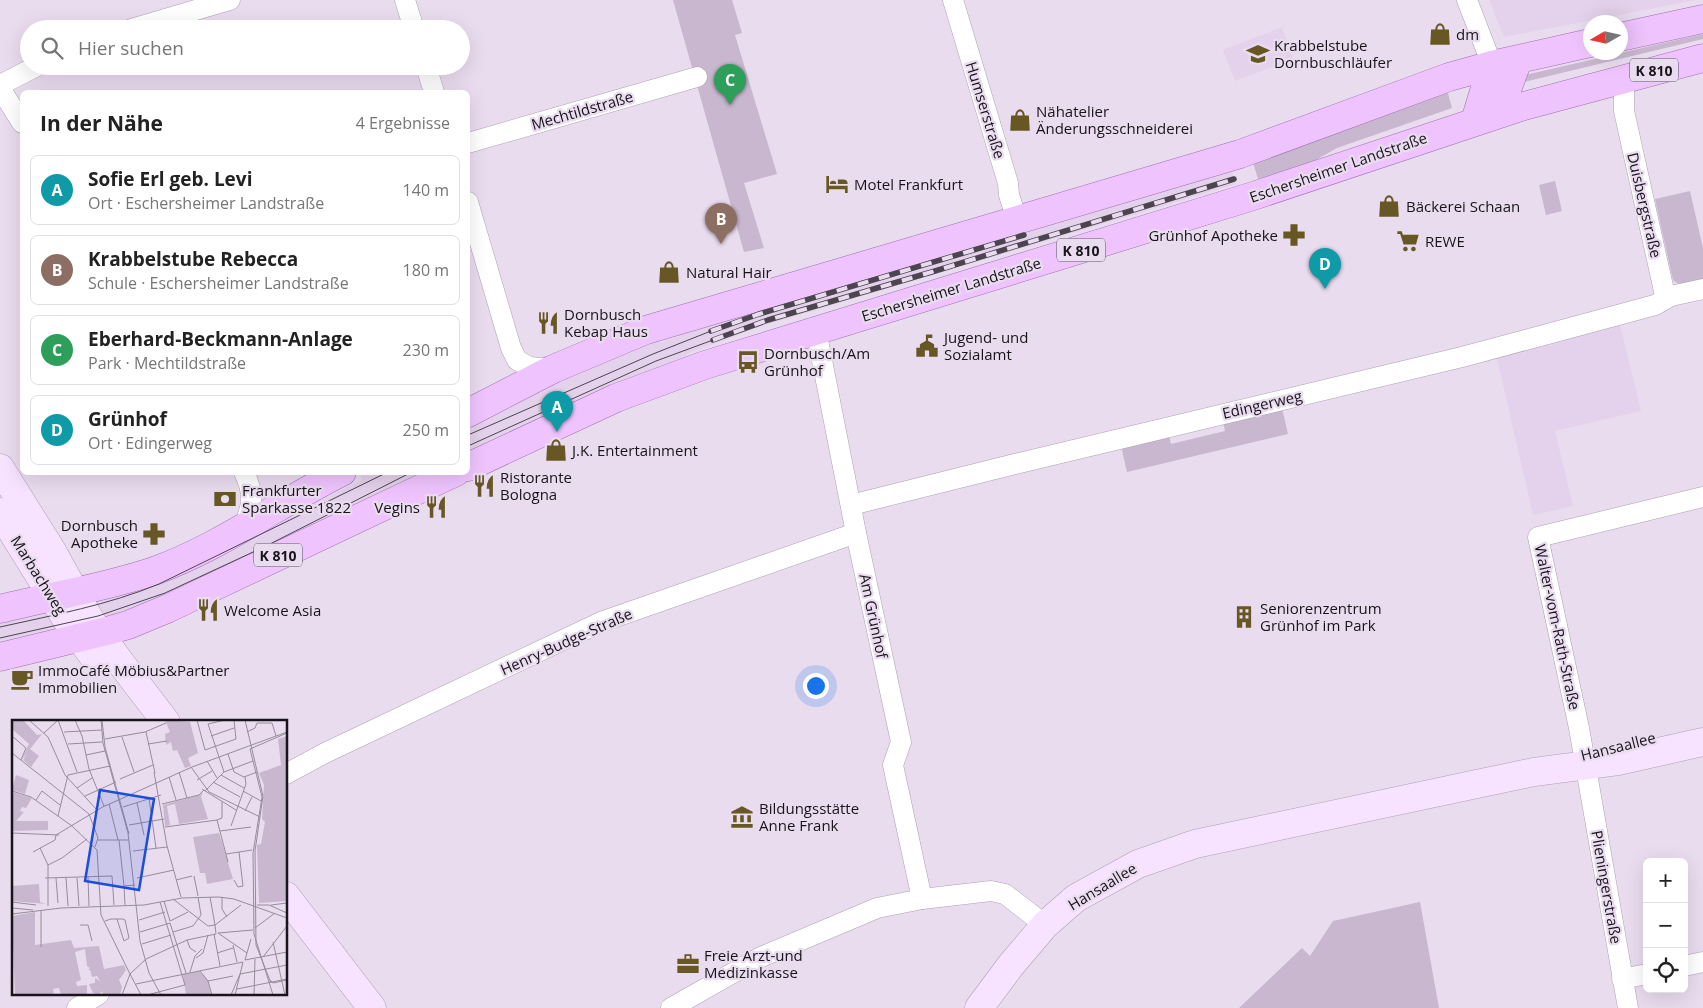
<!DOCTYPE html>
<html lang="de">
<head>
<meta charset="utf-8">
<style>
  :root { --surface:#fff; --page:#f2f2f2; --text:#222; --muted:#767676; --line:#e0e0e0; --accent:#675724 }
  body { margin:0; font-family:"Open Sans",sans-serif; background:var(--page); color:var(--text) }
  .controls { position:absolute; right:15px; bottom:15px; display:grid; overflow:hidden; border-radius:8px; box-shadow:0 5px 20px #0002 }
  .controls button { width:45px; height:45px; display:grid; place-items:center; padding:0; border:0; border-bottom:1px solid var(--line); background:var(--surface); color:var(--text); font:25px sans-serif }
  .compass { position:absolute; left:1583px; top:15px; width:45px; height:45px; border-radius:50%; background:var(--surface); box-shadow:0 5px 20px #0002; rotate:261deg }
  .you { position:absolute; left:815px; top:685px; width:18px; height:18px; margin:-12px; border:4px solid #fff; border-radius:50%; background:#1a73e8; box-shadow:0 0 0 8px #1a73e833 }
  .badge { display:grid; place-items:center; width:32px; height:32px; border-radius:50%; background:var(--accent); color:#fff; font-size:16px; font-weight:700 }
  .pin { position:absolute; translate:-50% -41px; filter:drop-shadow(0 1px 2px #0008) }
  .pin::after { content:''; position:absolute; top:26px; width:18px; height:15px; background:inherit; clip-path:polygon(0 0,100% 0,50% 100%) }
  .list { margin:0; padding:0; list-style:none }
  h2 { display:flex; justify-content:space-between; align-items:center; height:65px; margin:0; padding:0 20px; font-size:21px }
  h2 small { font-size:16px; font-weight:400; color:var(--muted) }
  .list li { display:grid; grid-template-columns:32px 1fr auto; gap:15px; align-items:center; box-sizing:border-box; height:70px; margin:0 10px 10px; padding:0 10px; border:1px solid var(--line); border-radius:8px }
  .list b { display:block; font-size:19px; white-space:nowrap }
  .list p { margin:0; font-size:16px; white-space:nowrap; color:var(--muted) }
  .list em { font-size:16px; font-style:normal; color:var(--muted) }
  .icon { flex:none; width:28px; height:28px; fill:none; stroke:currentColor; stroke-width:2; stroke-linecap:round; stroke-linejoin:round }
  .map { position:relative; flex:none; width:1703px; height:1008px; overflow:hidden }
  .search { position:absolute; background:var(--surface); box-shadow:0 5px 20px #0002; left:20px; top:20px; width:450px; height:55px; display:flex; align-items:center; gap:12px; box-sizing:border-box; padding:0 18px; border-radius:28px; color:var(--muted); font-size:19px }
  .panel { position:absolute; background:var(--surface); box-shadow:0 5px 20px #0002; left:20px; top:90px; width:450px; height:385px; border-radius:8px }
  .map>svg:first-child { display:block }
  .built { fill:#e4d1eb }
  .green { fill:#c8b7ce }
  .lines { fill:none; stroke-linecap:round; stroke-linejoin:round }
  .street-casing { stroke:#ada0b2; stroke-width:21 }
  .secondary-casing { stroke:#ada0b2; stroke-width:29 }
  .primary-casing { stroke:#9d6daf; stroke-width:29 }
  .street { stroke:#fff; stroke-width:20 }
  .secondary { stroke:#f7e2ff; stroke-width:28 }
  .primary { stroke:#efc4fe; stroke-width:28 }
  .tram { stroke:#4c454f; stroke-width:1 }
  .rail-casing { stroke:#4c454f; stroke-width:5.5 }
  .rail { stroke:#eadcef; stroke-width:4; stroke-dasharray:11; stroke-linecap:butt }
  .labels { text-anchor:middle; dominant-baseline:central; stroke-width:4.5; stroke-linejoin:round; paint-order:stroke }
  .shield { fill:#eadcef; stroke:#58505b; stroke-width:1 }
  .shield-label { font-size:14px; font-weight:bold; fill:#19141b }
  .poi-label { font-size:15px; fill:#19141b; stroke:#eadcef; text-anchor:start }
  .street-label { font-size:15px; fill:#19141b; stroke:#eadcef }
  .inset-road { fill:none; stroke:#968c9a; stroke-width:1 }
  .view { fill:#1d4ed8; fill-opacity:0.15; stroke:#1d4ed8; stroke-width:2.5 }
  .inset-edge { fill:none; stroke:#19141b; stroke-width:2.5 }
</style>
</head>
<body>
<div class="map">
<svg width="1703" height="1008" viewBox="0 0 1703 1008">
  <rect width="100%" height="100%" fill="#eadcef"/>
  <!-- built -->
  <g class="built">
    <polygon points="1489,0 1696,0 1504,37"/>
    <polygon points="1282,27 1293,59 1235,81 1223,50"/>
    <polygon points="1231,167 1236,184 762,326 687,354 689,362 468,457 468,422 658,337 660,343 729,318"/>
    <polygon points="1620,325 1641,411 1555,431 1573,506 1533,515 1496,354"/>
    <polygon points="364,473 436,473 398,490 395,485 165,598 106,617 95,601 160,579 362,480 360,474"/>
    <polygon points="46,606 56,631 0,644 0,618"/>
  </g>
  <!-- green -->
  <g class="green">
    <polygon points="673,0 732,0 742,33 735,35 777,174 744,183 764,248 744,252"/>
    <polygon points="1703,34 1703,39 1524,82 1525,75"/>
    <polygon points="1446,86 1452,108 1337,148 1307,165 1258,179 1252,159"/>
    <polygon points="1555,181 1562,211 1546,215 1539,185"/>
    <path d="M1690 191 1703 248V280C1693 282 1681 288 1673 280L1655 199Z"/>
    <polygon points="1282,408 1288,434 1127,472 1121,446 1169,435 1171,444 1225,431 1223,422"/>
    <polygon points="1420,902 1439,1008 1239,1008 1302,948 1310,956 1333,921"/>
  </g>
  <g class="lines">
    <defs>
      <g id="street">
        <polyline points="405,0 414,29"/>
        <polyline points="953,0 1008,183 1009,195 1017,220"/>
        <polyline points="1467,0 1492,65"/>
        <polyline points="131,29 230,0"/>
        <polyline points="426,66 434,92"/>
        <polyline points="1624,78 1624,111 1664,291 1671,296 1703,289"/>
        <polyline points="0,85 37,66"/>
        <polyline points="0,88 22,123"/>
        <polyline points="468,143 697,77"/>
        <polyline points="468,202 511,348 517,360 529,367 553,369"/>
        <polyline points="816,330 856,533 901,742 893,765 922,899"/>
        <path d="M244 472C255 495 252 505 244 527"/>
        <polyline points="851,505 1015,464 1462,357 1655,305 1671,296"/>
        <polyline points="286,774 325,753 601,622 856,533"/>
        <polyline points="1684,966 1703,962"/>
        <polyline points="1622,979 1647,974"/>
        <polyline points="77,1008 99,994"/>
        <polyline points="671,1008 761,957 877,908 922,899 991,891 1005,894 1045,925"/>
        <polyline points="1628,1008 1579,728 1538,537 1703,497"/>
      </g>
      <g id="secondary">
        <polyline points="0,468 52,551 89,618 117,658 166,722"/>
        <polyline points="0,512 68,622 93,656"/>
        <polyline points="286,896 372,1008"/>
        <polyline points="979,1008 1011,965 1045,925 1076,898 1138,864 1195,844 1472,785 1534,772 1618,761 1703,742"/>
      </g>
      <g id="primary">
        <polyline points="1620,37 1703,19"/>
        <polyline points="1498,114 1518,60"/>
        <polyline points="1475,121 1492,65"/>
        <polyline points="468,413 553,369 646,330 1240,154 1449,77 1492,65 1590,43"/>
        <polyline points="468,467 616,398 705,365 1250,197 1524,106 1703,58"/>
        <path d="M0 609C51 596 104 588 154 571 221 547 279 503 342 472"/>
        <polyline points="0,657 107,631 128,625 169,608 456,472"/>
      </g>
    </defs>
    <!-- street casing -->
    <use href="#street" class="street-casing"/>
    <!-- secondary casing -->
    <use href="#secondary" class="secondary-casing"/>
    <!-- primary casing -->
    <use href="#primary" class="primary-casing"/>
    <!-- street -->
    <use href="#street" class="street"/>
    <!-- secondary -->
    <use href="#secondary" class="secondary"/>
    <!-- primary -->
    <use href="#primary" class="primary"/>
    <!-- tram -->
    <g class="tram">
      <polyline points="468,435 653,354 711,331"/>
      <polyline points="468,446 656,361 713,340"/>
      <path d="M0 627C54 615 108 605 159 584L388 472"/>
      <polyline points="0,638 98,616 165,593 266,546 412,472"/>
    </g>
    <defs>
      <g id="rail">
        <polyline points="711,331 759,314 1024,235"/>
        <polyline points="713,340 768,320 935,271 1234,179"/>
      </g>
    </defs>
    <!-- rail casing -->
    <use href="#rail" class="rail-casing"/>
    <!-- rail -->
    <use href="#rail" class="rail"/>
  </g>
  <!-- icons -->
  <defs>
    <symbol id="shop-bare" viewBox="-9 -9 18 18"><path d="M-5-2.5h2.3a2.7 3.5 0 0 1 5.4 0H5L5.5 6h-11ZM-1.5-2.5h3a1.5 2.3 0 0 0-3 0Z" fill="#675724" stroke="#eadcef" stroke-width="2.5" paint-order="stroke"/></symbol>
    <symbol id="school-bare" viewBox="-9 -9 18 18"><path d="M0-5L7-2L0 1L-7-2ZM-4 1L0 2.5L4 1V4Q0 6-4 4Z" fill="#675724" stroke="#eadcef" stroke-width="2.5" paint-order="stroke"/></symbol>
    <symbol id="hotel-bare" viewBox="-9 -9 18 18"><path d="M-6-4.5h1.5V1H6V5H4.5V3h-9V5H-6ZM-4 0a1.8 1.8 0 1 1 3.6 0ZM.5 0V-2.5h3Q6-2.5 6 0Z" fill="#675724" stroke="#eadcef" stroke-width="2.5" paint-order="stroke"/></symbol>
    <symbol id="pharmacy-bare" viewBox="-9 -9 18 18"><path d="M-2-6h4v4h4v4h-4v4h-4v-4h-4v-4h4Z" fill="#675724" stroke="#eadcef" stroke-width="2.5" paint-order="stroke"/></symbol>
    <symbol id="supermarket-bare" viewBox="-9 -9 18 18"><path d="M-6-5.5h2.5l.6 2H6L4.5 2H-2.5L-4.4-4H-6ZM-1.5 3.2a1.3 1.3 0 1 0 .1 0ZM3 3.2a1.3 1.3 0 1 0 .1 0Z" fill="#675724" stroke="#eadcef" stroke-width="2.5" paint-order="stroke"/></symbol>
    <symbol id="restaurant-bare" viewBox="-9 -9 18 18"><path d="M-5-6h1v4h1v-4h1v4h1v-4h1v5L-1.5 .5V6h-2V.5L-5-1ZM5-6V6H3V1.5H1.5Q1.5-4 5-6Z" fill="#675724" stroke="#eadcef" stroke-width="2.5" paint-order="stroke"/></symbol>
    <symbol id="civic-bare" viewBox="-9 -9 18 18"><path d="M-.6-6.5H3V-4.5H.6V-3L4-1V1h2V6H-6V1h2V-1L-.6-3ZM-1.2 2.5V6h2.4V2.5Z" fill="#675724" stroke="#eadcef" stroke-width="2.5" paint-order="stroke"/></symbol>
    <symbol id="bus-bare" viewBox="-9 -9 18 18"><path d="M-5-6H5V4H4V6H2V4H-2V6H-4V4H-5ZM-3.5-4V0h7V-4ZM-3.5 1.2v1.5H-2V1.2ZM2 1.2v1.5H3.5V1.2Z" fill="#675724" stroke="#eadcef" stroke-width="2.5" paint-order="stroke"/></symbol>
    <symbol id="bank-bare" viewBox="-9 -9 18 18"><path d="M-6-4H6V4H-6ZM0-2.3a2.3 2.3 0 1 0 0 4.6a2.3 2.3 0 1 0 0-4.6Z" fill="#675724" stroke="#eadcef" stroke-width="2.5" paint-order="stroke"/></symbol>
    <symbol id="building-bare" viewBox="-9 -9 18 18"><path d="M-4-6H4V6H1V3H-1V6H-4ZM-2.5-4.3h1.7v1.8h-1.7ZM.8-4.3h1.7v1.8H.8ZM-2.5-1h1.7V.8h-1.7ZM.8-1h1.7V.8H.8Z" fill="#675724" stroke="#eadcef" stroke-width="2.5" paint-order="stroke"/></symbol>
    <symbol id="cafe-bare" viewBox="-9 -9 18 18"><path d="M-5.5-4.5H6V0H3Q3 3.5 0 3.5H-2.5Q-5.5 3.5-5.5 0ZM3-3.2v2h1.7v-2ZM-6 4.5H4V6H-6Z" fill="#675724" stroke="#eadcef" stroke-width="2.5" paint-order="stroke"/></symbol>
    <symbol id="museum-bare" viewBox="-9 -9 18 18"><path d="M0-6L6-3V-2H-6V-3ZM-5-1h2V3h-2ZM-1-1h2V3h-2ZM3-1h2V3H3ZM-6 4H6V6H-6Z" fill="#675724" stroke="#eadcef" stroke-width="2.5" paint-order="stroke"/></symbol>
    <symbol id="office-bare" viewBox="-9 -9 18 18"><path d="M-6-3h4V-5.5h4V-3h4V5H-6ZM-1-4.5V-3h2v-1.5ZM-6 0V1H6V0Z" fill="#675724" stroke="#eadcef" stroke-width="2.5" paint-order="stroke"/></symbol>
  </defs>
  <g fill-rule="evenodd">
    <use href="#shop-bare" x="1424" y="18" width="32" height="32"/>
    <use href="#school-bare" x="1242" y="38" width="32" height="32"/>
    <use href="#shop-bare" x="1004" y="104" width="32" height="32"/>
    <use href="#hotel-bare" x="821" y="168" width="32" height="32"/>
    <use href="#shop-bare" x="1373" y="190" width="32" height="32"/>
    <use href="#pharmacy-bare" x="1278" y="219" width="32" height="32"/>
    <use href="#supermarket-bare" x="1392" y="225" width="32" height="32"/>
    <use href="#shop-bare" x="653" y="256" width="32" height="32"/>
    <use href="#restaurant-bare" x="532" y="307" width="32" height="32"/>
    <use href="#civic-bare" x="911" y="330" width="32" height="32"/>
    <use href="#bus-bare" x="732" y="346" width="32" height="32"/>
    <use href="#shop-bare" x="540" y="434" width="32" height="32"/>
    <use href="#restaurant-bare" x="468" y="470" width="32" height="32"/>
    <use href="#bank-bare" x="209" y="483" width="32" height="32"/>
    <use href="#restaurant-bare" x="420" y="491" width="32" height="32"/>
    <use href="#pharmacy-bare" x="138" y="518" width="32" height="32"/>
    <use href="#restaurant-bare" x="192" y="594" width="32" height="32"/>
    <use href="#building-bare" x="1228" y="601" width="32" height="32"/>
    <use href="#cafe-bare" x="6" y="663" width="32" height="32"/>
    <use href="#museum-bare" x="726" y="801" width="32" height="32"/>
    <use href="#office-bare" x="672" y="948" width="32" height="32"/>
  </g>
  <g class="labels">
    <!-- shield labels -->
    <g class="shield">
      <rect x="1630" y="58.5" width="48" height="23" rx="4"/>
      <rect x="1057" y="238.5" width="48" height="23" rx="4"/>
      <rect x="254" y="543.5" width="48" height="23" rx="4"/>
    </g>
    <g class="shield-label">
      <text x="1654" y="70">K 810</text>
      <text x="1081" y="250">K 810</text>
      <text x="278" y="555">K 810</text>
    </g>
    <!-- poi labels -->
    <g class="poi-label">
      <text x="1456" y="34">dm</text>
      <text x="1274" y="45">Krabbelstube<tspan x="1274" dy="17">Dornbuschläufer</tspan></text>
      <text x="1036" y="111">Nähatelier<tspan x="1036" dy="17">Änderungsschneiderei</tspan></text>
      <text x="854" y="184">Motel Frankfurt</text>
      <text x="1406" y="206">Bäckerei Schaan</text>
      <text x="1278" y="235" text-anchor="end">Grünhof Apotheke</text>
      <text x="1425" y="241">REWE</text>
      <text x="686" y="272">Natural Hair</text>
      <text x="564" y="314">Dornbusch<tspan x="564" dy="17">Kebap Haus</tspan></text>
      <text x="944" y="337">Jugend- und<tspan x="944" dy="17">Sozialamt</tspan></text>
      <text x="764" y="353">Dornbusch/Am<tspan x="764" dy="17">Grünhof</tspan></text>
      <text x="572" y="450">J.K. Entertainment</text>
      <text x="500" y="477">Ristorante<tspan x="500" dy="17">Bologna</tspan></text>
      <text x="242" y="490">Frankfurter<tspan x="242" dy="17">Sparkasse 1822</tspan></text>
      <text x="420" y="507" text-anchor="end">Vegins</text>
      <text x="138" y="525" text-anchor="end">Dornbusch<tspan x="138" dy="17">Apotheke</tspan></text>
      <text x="1260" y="608">Seniorenzentrum<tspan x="1260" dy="17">Grünhof im Park</tspan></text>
      <text x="224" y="610">Welcome Asia</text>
      <text x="38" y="670">ImmoCafé Möbius&amp;Partner<tspan x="38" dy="17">Immobilien</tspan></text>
      <text x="759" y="808">Bildungsstätte<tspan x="759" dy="17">Anne Frank</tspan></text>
      <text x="704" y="955">Freie Arzt-und<tspan x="704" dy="17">Medizinkasse</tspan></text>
    </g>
    <!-- street labels -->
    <g class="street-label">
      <text transform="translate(582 110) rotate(-16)">Mechtildstraße</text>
      <text transform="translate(986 110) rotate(73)">Humserstraße</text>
      <text transform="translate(1338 167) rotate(-19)">Eschersheimer Landstraße</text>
      <text transform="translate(1645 205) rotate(77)">Duisbergstraße</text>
      <text transform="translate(951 289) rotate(-17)">Eschersheimer Landstraße</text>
      <text transform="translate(1262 404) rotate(-13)">Edingerweg</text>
      <text transform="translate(39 575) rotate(58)">Marbachweg</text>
      <text transform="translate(874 616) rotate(78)">Am Grünhof</text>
      <text transform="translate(1558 627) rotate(78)">Walter-vom-Rath-Straße</text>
      <text transform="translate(566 641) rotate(-24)">Henry-Budge-Straße</text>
      <text transform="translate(1618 746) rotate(-14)">Hansaallee</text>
      <text transform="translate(1102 886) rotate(-31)">Hansaallee</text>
      <text transform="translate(1607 887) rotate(80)">Plieningerstraße</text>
    </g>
  </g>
  <!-- overview -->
  <g transform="translate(12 720)">
    <rect width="275" height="275" fill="#eadcef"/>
    <path d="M0 0H11L25 15 30 14 18 29 27 36 19 47 11 40 15 34 10 39 17 24 0 9ZM153 0 178 2 186 33 176 38 179 46 173 48 165 30 161 31 159 22 154 25 153 14 158 12ZM275 16V181L247 183 245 125 249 124 253 102 250 99 252 65 247 53 269 45 266 19ZM4 55 17 60 13 74 0 70ZM0 72 20 78 14 88 10 87 8 91 12 92 4 101H36V110L0 111ZM191 72 189 77 196 99 167 104 163 84 155 86 158 105 153 106 151 85 188 75ZM207 113 221 159 195 164 193 153H188L181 117ZM27 164 28 182 34 184 0 181V166ZM23 192V225L59 220 62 228 87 226 92 249 112 245 114 250 107 260 110 267 108 275H91L90 271 87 275 81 273 77 264 83 263V258L88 261 85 256 80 257 78 250H76L78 248 75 246 73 229 63 232 69 260 64 262 65 266 75 265V275H49L47 268 41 269 42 273 37 275H3L0 196ZM187 251 196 261 199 275H174L171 254Z" fill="#c8b7ce"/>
    <path class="inset-road" d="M17 0 36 17 53 55 85 90M46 0 65 52M63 0 70 16 77 49 92 86M89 0 91 23 116 113 128 221 137 253 149 275M90 0 93 27 117 114M185 0 193 30 224 19 222 0M233 0 251 76 243 131 244 225 259 263M52 12 90 10M134 12 143 53M235 12 243 8 245 3H260L264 16M32 13 46 0M0 16 14 28 9 40M199 16 222 8M110 17 122 52M93 19 133 12 154 3M56 24 90 22M136 24 155 21M0 33 77 94 86 118 83 127M216 34 222 52 232 57 245 52M74 35 93 31M195 41 205 58M179 47 197 72 248 97M142 52 155 126 169 177M167 52 175 78M212 52 196 4 213 0M209 55 232 68M157 57 164 80M108 59 141 45M185 60 200 51M201 62 228 77M65 68 80 58M190 69 224 90M0 71 19 77 60 106M193 71 212 52 241 41M231 71 249 81M73 76 104 62M137 78 144 128M24 80 30 71 48 85M125 83 132 115M97 84 106 120M150 84 187 75 192 70M93 86 180 47 275 12M111 87 149 75M233 91 240 77M46 96 56 55 98 46M205 100 216 142M205 100 210 98V82M117 105 152 99M60 106 85 130 89 195 118 254M219 106 234 64 233 57M153 107 205 100M208 111 239 107M0 113 47 115M44 115 94 85M86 120H117M107 120 112 166M28 128 36 145V186M121 131 155 127M21 132 43 120 44 115M214 134 240 130M36 145 50 138 75 119M182 156 186 176M76 157 77 186M33 158 100 156 102 185M44 158 46 183M54 158 56 186M65 158 67 186M125 158 162 150M164 160 180 156M222 160 226 167 231 166 227 132M198 177 203 205 229 185M210 177V189L215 197M161 179 196 206M152 181 158 201 176 192M0 182 24 185M113 185 112 166 123 165M245 185H257L275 193M259 185 275 183M0 188 21 190M0 194 49 188 132 185 170 178 207 177 222 179 275 198M127 200 153 192M93 201 99 199H111L113 200 117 218 112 221 105 199M68 205H76L80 221M243 208 263 193M128 212 158 203 174 253M161 212 181 206 189 195 186 177M206 213 241 210M206 213 235 233M202 214 208 246M239 219 233 240 275 232M175 220 178 228 184 232M261 222 273 275M130 224 159 215M221 225 225 242M29 227V190M205 233 221 228M251 237 275 206M184 238 191 233 196 215M134 239 175 220 204 214 203 205 196 206M188 251 196 261 200 275M178 252 183 236 190 229M118 254 129 275M258 260 261 263 275 260M196 261 221 256M124 264 231 242 223 275M225 269 275 259M110 275 118 254 134 239M135 275 173 265 148 182M200 275H220M219 275 228 254 275 245M242 275 243 239M261 275 242 214 241 133 250 77 238 29 275 13"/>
    <path class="view" d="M88 70 142 79 127 170 73 161Z"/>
    <rect width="275" height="275" class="inset-edge"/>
  </g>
</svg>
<div class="controls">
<button>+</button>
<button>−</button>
<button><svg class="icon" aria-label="locate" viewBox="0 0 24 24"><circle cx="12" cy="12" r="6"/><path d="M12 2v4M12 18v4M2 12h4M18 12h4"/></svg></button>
</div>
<svg class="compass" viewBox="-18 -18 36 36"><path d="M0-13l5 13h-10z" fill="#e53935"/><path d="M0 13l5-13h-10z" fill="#767676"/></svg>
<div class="you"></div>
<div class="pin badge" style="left:557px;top:432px;background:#0f9aa8">A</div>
<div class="pin badge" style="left:721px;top:244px;background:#8d6e63">B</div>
<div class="pin badge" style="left:730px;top:105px;background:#2e9e5b">C</div>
<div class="pin badge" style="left:1325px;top:289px;background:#0f9aa8">D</div>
<div class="search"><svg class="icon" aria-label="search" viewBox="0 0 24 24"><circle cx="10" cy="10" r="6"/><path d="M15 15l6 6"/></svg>Hier suchen</div>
<section class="panel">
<h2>In der Nähe<small>4 Ergebnisse</small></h2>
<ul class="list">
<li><span class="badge" style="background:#0f9aa8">A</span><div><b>Sofie Erl geb. Levi</b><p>Ort · Eschersheimer Landstraße</p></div><em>140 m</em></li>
<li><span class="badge" style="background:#8d6e63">B</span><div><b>Krabbelstube Rebecca</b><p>Schule · Eschersheimer Landstraße</p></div><em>180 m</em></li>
<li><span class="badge" style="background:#2e9e5b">C</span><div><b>Eberhard-Beckmann-Anlage</b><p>Park · Mechtildstraße</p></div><em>230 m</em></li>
<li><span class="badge" style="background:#0f9aa8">D</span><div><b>Grünhof</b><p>Ort · Edingerweg</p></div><em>250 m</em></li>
</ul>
</section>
</div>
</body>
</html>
